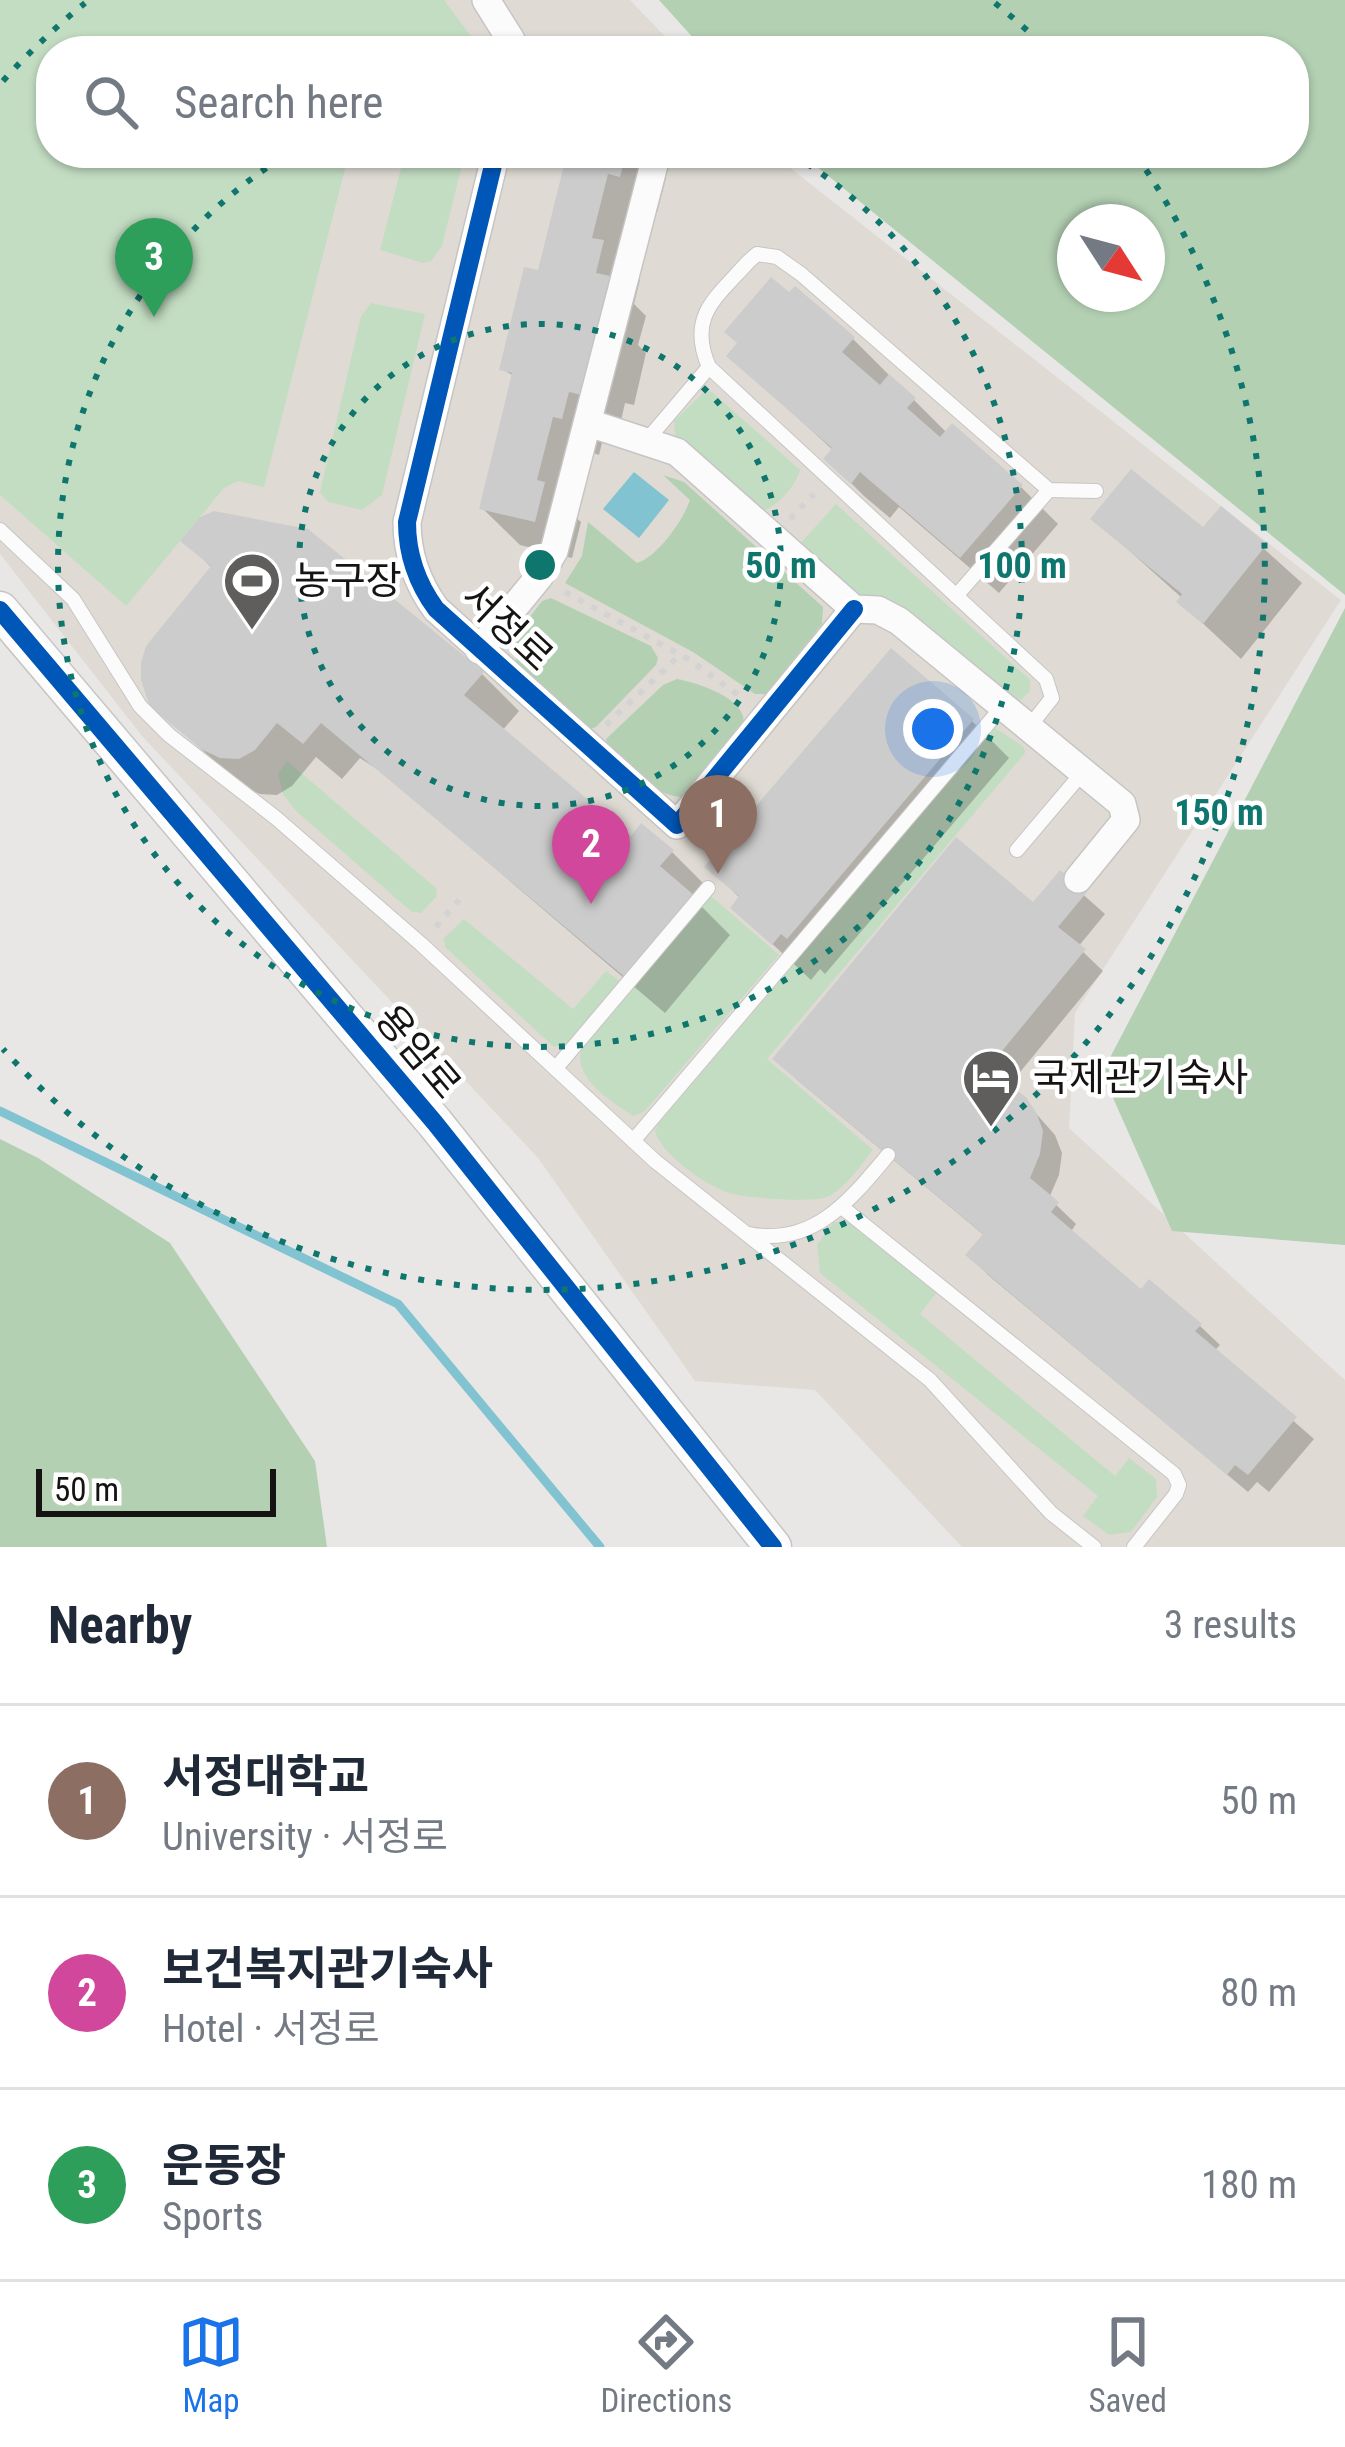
<!DOCTYPE html>
<html lang="en">
<head>
<meta charset="utf-8">
<style>
  :root { --surface:#fff; --page:#f2f2f3; --text:#1f2937; --muted:#747a83; --line:#e0e1e3; --accent:#1a73e8 }
  body { margin:0; font-family:"Roboto Condensed","Noto Sans KR",sans-serif; background:var(--page); color:var(--text) }
  .compass { position:absolute; left:1057px; top:204px; width:108px; height:108px; border-radius:50%; background:var(--surface); box-shadow:0 3px 9px #0004; rotate:126deg }
  .scale { position:absolute; left:36px; bottom:30px; width:240px; box-sizing:border-box; padding-left:12px; border:6px solid #151413; border-top:0; font-size:33px; line-height:42px; white-space:nowrap; color:#151413; -webkit-text-stroke:9px #fff; paint-order:stroke }
  .you { position:absolute; left:933px; top:729px; width:42px; height:42px; margin:-30px; border:9px solid #fff; border-radius:50%; background:#1a73e8; box-shadow:0 0 0 18px #1a73e833 }
  .badge { display:grid; place-items:center; width:78px; height:78px; border-radius:50%; background:var(--accent); color:#fff; font-size:39px; font-weight:700 }
  .pin { position:absolute; translate:-50% -99px; filter:drop-shadow(0 3px 6px #0008) }
  .pin::after { content:''; position:absolute; top:63px; width:42px; height:36px; background:inherit; clip-path:polygon(0 0,100% 0,50% 100%) }
  .list { margin:0; padding:0; list-style:none }
  h2 { display:flex; justify-content:space-between; align-items:center; height:156px; margin:0; padding:0 48px; font-size:51px }
  h2 small { font-size:39px; font-weight:400; color:var(--muted) }
  .list li { display:grid; grid-template-columns:78px 1fr auto; gap:36px; align-items:center; box-sizing:border-box; height:192px; padding:0 48px; border-top:3px solid var(--line) }
  .list b { display:block; font-size:45px; white-space:nowrap }
  .list p { margin:0; font-size:39px; white-space:nowrap; color:var(--muted) }
  .list em { font-size:39px; font-style:normal; color:var(--muted) }
  .icon { flex:none; width:66px; height:66px; fill:none; stroke:currentColor; stroke-width:2; stroke-linecap:round; stroke-linejoin:round }
  .map { position:relative; flex:none; width:1345px; height:1547px; overflow:hidden }
  .search { position:absolute; background:var(--surface); box-shadow:0 3px 9px #0004; left:36px; right:36px; top:36px; height:132px; display:flex; align-items:center; gap:30px; box-sizing:border-box; padding:0 42px; border-radius:48px; color:var(--muted); font-size:45px }
  .sheet { height:732px; background:var(--surface) }
  nav { display:flex; justify-content:space-around; align-items:center; box-sizing:border-box; height:168px; border-top:3px solid var(--line); background:var(--surface); font-size:33px; color:var(--muted) }
  nav a { display:grid; justify-items:center; gap:6px }
  nav .on { color:var(--accent) }
  .map>svg:first-child { display:block }
  .built { fill:#dfdbd4 }
  .green { fill:#c3ddc2 }
  .forest { fill:#b3d0b3; fill-rule:evenodd }
  .water { fill:#82c3d1 }
  .shadow { fill:#0003 }
  .lines { fill:none; stroke-linecap:round; stroke-linejoin:round }
  .stream { stroke:#82c3d1; stroke-width:9 }
  .building { fill:#cdcccc }
  .service-casing { stroke:#c6c5c4; stroke-width:16 }
  .minor-casing { stroke:#c6c5c4; stroke-width:30 }
  .tertiary-casing { stroke:#c6c5c4; stroke-width:39 }
  .path { stroke:#d4d3d3; stroke-width:6; stroke-dasharray:6 9; stroke-linecap:butt }
  .service { stroke:#fcfbfb; stroke-width:14 }
  .minor { stroke:#fcfbfb; stroke-width:27 }
  .tertiary { stroke:#fcfbfb; stroke-width:36 }
  .cycleway-casing { stroke:#fff; stroke-width:26 }
  .cycleway { stroke:#0057b8; stroke-width:18 }
  .ring { fill:none; stroke:#0f766e; stroke-width:6; stroke-dasharray:6 12 }
  .labels { text-anchor:middle; dominant-baseline:central; stroke-width:9; stroke-linejoin:round; paint-order:stroke }
  .poi-label { font-size:39px; fill:#151413; stroke:#fff; text-anchor:start }
  .street-label { font-size:39px; fill:#151413; stroke:#fff }
  .centre { fill:#0f766e; stroke:#fff; stroke-width:6 }
  .ring-label { font-size:36px; text-anchor:middle; font-weight:bold; fill:#0f766e; stroke:#fff; stroke-width:9; stroke-linejoin:round; paint-order:stroke }
</style>
</head>
<body>
<div class="map">
<svg width="1345" height="1547" viewBox="0 0 1345 1547">
  <rect width="100%" height="100%" fill="#e9e7e5"/>
  <!-- built -->
  <polygon class="built" points="0,0 630,0 679,51 51,51 51,153 777,153 794,171 1341,600 1075,1013 1069,1128 1345,1380 1345,1547 962,1547 815,1390 695,1381 538,1158 142,736 0,554"/>
  <!-- green -->
  <g class="green">
    <polygon points="0,0 444,0 482,51 425,51 379,39 375,51 51,51 51,153 349,153 264,487 238,481 224,488 126,606 0,495"/>
    <polygon points="405,153 465,153 442,246 431,261 423,263 380,250"/>
    <polygon points="371,303 425,314 382,495 362,510 328,502 320,492 361,316"/>
    <path d="M705 391 712 392 800 470C797 484 776 509 760 512L675 435 674 421Z"/>
    <polygon points="836,504 1030,680 1030,691 1017,704 856,600 798,546"/>
    <path d="M995 728 1024 747 1025 753 767 1059 873 1150C860 1166 846 1188 827 1197 811 1203 750 1198 733 1194 710 1189 659 1153 655 1130L659 1123Z"/>
    <polygon points="287,761 437,889 436,897 421,913 412,912 295,810 283,794 278,774"/>
    <path d="M711 896 779 955 644 1112 633 1116C612 1102 573 1078 581 1050Z"/>
    <polygon points="464,919 573,1009 606,971 621,982 567,1043 554,1047 445,947 444,938"/>
    <polygon points="843,1221 853,1223 936,1293 920,1314 1115,1476 1129,1458 1156,1479 1157,1497 1131,1532 1109,1535 1083,1516 1098,1496 820,1273 817,1245 833,1223"/>
  </g>
  <!-- forest -->
  <g class="forest">
    <path d="M659 0H1345V595L800 153H1294V51H705ZM1147 222V294H1075V222Z"/>
    <path d="M663 475 684 482 823 607 822 624 766 694H755L693 652 565 583 582 556 588 522 637 563C657 557 683 521 690 500Z"/>
    <polygon points="551,598 651,646 658,658 656,665 596,727 587,730 517,667 514,638 542,601"/>
    <polygon points="1345,608 1345,1245 1172,1231 1102,1073"/>
    <path d="M677 679C699 683 751 700 743 727L683 797C654 797 629 765 608 746L606 739 663 685Z"/>
    <polygon points="0,1139 38,1158 170,1243 315,1461 327,1547 0,1547"/>
  </g>
  <!-- water -->
  <polygon class="water" points="634,472 669,500 639,538 603,509"/>
  <!-- shadow -->
  <g class="shadow">
    <polygon points="570,153 641,153 666,178 657,213 645,209 630,270 640,280 634,304 646,316 638,345 646,353 634,405 625,403 619,430 606,427 599,455 590,452 574,516 581,522 572,558 520,545 482,508 514,376 502,369 548,275"/>
    <polygon points="853,339 947,433 1021,487 1058,524 999,593 899,507 890,518 864,496 827,459 834,451 730,356"/>
    <polygon points="1221,510 1302,583 1241,659 1180,602 1182,598 1094,519 1203,531"/>
    <polygon points="184,540 482,674 519,711 502,731 631,840 672,852 709,889 698,903 730,935 665,1013 383,773 360,758 342,779 316,757 292,786 277,795 260,794 243,787 153,705 213,569"/>
    <polygon points="972,721 1009,758 825,974 820,969 811,980 734,908 741,899 708,867"/>
    <polygon points="1060,874 1105,914 1078,947 1103,971 1007,1088 1024,1100 1055,1135 1062,1153 1059,1175 1049,1198 1076,1224 1070,1233 1142,1293 1149,1283 1200,1326 1220,1345 1214,1351 1314,1439 1269,1492 1257,1482 1248,1492 988,1275 969,1255 985,1236 796,1079 1034,906"/>
  </g>
  <g class="lines">
    <!-- stream -->
    <polyline class="stream" points="0,1111 398,1304 600,1547"/>
  </g>
  <!-- building -->
  <g class="building">
    <polygon points="567,153 626,153 620,177 608,174 592,238 604,240 596,273 610,276 601,311 610,313 582,395 569,392 562,419 553,417 537,480 545,482 535,522 479,509 512,373 499,370 524,267 538,270"/>
    <polygon points="771,277 789,292 795,286 855,337 842,352 880,385 889,374 916,398 907,408 940,437 952,423 1023,485 960,558 860,472 851,484 823,459 832,448 726,356 737,343 724,332"/>
    <polygon points="1131,469 1203,527 1221,506 1267,544 1203,624 1176,602 1182,594 1090,519"/>
    <polygon points="214,511 308,529 484,672 464,695 631,836 641,823 674,850 660,866 695,896 626,978 321,723 303,744 277,723 255,750 239,759 220,758 203,750 150,707 141,680 141,663 146,646 211,566 180,541 200,517"/>
    <polygon points="891,648 974,719 787,939 781,934 772,945 730,908 739,896 704,867"/>
    <polygon points="956,837 1033,902 1060,870 1087,892 1058,927 1086,949 983,1074 998,1078 1026,1097 1036,1112 1043,1131 1040,1154 1030,1178 1059,1202 1051,1212 1141,1289 1149,1279 1202,1324 1195,1331 1297,1417 1248,1475 1235,1465 1227,1475 965,1255 983,1234 772,1059"/>
  </g>
  <g class="lines">
    <defs>
      <g id="service">
        <polyline points="647,440 709,367"/>
        <polyline points="0,530 73,599 140,706 169,735 276,818 421,944 655,1161 930,1380 1051,1513 1094,1547"/>
        <polyline points="956,596 1049,490"/>
        <path d="M1029 727 1052 698 1046 679 709 367C687 316 716 298 748 262L757 254 777 257 801 274 1049 490 1096 491"/>
        <polyline points="1017,850 1083,772"/>
        <polyline points="556,1068 708,888"/>
        <polyline points="633,1141 1003,706"/>
        <polyline points="843,1208 1174,1474 1179,1485 1176,1494 1134,1547"/>
        <path d="M749 1234C814 1247 851 1199 888 1155"/>
      </g>
      <g id="minor">
        <polyline points="486,0 511,40 513,51"/>
        <path d="M496 153 407 522C407 554 417 583 436 609L677 825 854 609"/>
        <polyline points="589,423 677,452 854,609 878,610 899,621 1122,804 1126,820 1078,879"/>
        <polyline points="479,650 539,577 554,551 657,153"/>
      </g>
      <polyline id="tertiary" points="0,610 435,1123 773,1547"/>
    </defs>
    <!-- service casing -->
    <use href="#service" class="service-casing"/>
    <!-- minor casing -->
    <use href="#minor" class="minor-casing"/>
    <!-- tertiary casing -->
    <use href="#tertiary" class="tertiary-casing"/>
    <!-- path -->
    <g class="path">
      <polyline points="790,519 814,494"/>
      <polyline points="565,592 688,659 744,699"/>
      <polyline points="606,725 679,656"/>
      <polyline points="436,927 465,893"/>
    </g>
    <!-- service -->
    <use href="#service" class="service"/>
    <!-- minor -->
    <use href="#minor" class="minor"/>
    <!-- tertiary -->
    <use href="#tertiary" class="tertiary"/>
    <defs>
      <g id="cycleway">
        <path d="M496 153 407 522C407 554 417 583 436 609L677 825 854 609"/>
        <polyline points="0,610 435,1123 773,1547"/>
      </g>
    </defs>
    <!-- cycleway casing -->
    <use href="#cycleway" class="cycleway-casing"/>
    <!-- cycleway -->
    <use href="#cycleway" class="cycleway"/>
  </g>
  <!-- distance rings -->
  <g class="ring">
    <circle cx="540" cy="565" r="241"/>
    <path d="M792 154A482 482 0 1 1 288 154"/>
    <path d="M3 81A723 723 0 0 1 85 3M995 3A723 723 0 0 1 1047 49M1136 155A723 723 0 0 1 3 1049"/>
  </g>
  <!-- icons -->
  <defs>
    <symbol id="stadium-pin" viewBox="-11 -11 22 30"><path d="M0 17L-7.5 6A9.5 9.5 0 1 1 7.5 6Z" fill="#5f5e5c" stroke="#fff"/><path d="M0-5a6.5 5 0 1 0 0 10a6.5 5 0 1 0 0-10ZM-3.5-1.8h7v3.6h-7Z" fill="#fff"/></symbol>
    <symbol id="hotel-pin" viewBox="-11 -11 22 30"><path d="M0 17L-7.5 6A9.5 9.5 0 1 1 7.5 6Z" fill="#5f5e5c" stroke="#fff"/><path d="M-6-4.5h1.5V1H6V5H4.5V3h-9V5H-6ZM-4 0a1.8 1.8 0 1 1 3.6 0ZM.5 0V-2.5h3Q6-2.5 6 0Z" fill="#fff"/></symbol>
  </defs>
  <g fill-rule="evenodd">
    <use href="#stadium-pin" x="219" y="548" width="66" height="90"/>
    <use href="#hotel-pin" x="958" y="1045" width="66" height="90"/>
  </g>
  <g class="labels">
    <!-- poi labels -->
    <g class="poi-label">
      <text x="294" y="581">농구장</text>
      <text x="1033" y="1078">국제관기숙사</text>
    </g>
    <!-- street labels -->
    <g class="street-label">
      <text transform="translate(507 627) rotate(43)">서정로</text>
      <text transform="translate(418 1052) rotate(50)">용암로</text>
    </g>
  </g>
  <circle cx="540" cy="565" r="18" class="centre"/>
  <g class="ring-label">
    <text x="781" y="578">50 m</text>
    <text x="1022" y="578">100 m</text>
    <text x="1219" y="825">150 m</text>
  </g>
</svg>
<svg class="compass" viewBox="-18 -18 36 36"><path d="M0-13l5 13h-10z" fill="#e53935"/><path d="M0 13l5-13h-10z" fill="#747a83"/></svg>
<div class="scale">50 m</div>
<div class="you"></div>
<div class="pin badge" style="left:718px;top:874px;background:#8d6e63">1</div>
<div class="pin badge" style="left:591px;top:904px;background:#d1479c">2</div>
<div class="pin badge" style="left:154px;top:317px;background:#2e9e5b">3</div>
<div class="search"><svg class="icon" aria-label="search" viewBox="0 0 24 24"><circle cx="10" cy="10" r="6"/><path d="M15 15l6 6"/></svg>Search here</div>
</div>
<section class="sheet">
<h2>Nearby<small>3 results</small></h2>
<ul class="list">
<li><span class="badge" style="background:#8d6e63">1</span><div><b>서정대학교</b><p>University · 서정로</p></div><em>50 m</em></li>
<li><span class="badge" style="background:#d1479c">2</span><div><b>보건복지관기숙사</b><p>Hotel · 서정로</p></div><em>80 m</em></li>
<li><span class="badge" style="background:#2e9e5b">3</span><div><b>운동장</b><p>Sports</p></div><em>180 m</em></li>
</ul>
</section>
<nav>
<a class="on"><svg class="icon" aria-label="map" viewBox="0 0 24 24"><path d="M3 6l6-2 6 2 6-2v14l-6 2-6-2-6 2zM9 4v14M15 6v14"/></svg>Map</a>
<a><svg class="icon" aria-label="directions" viewBox="0 0 24 24"><path d="M12 3l9 9-9 9-9-9zM9 14v-3h6M13 9l2 2-2 2"/></svg>Directions</a>
<a><svg class="icon" aria-label="saved" viewBox="0 0 24 24"><path d="M7 4h10v16l-5-4-5 4z"/></svg>Saved</a>
</nav>
</body>
</html>
